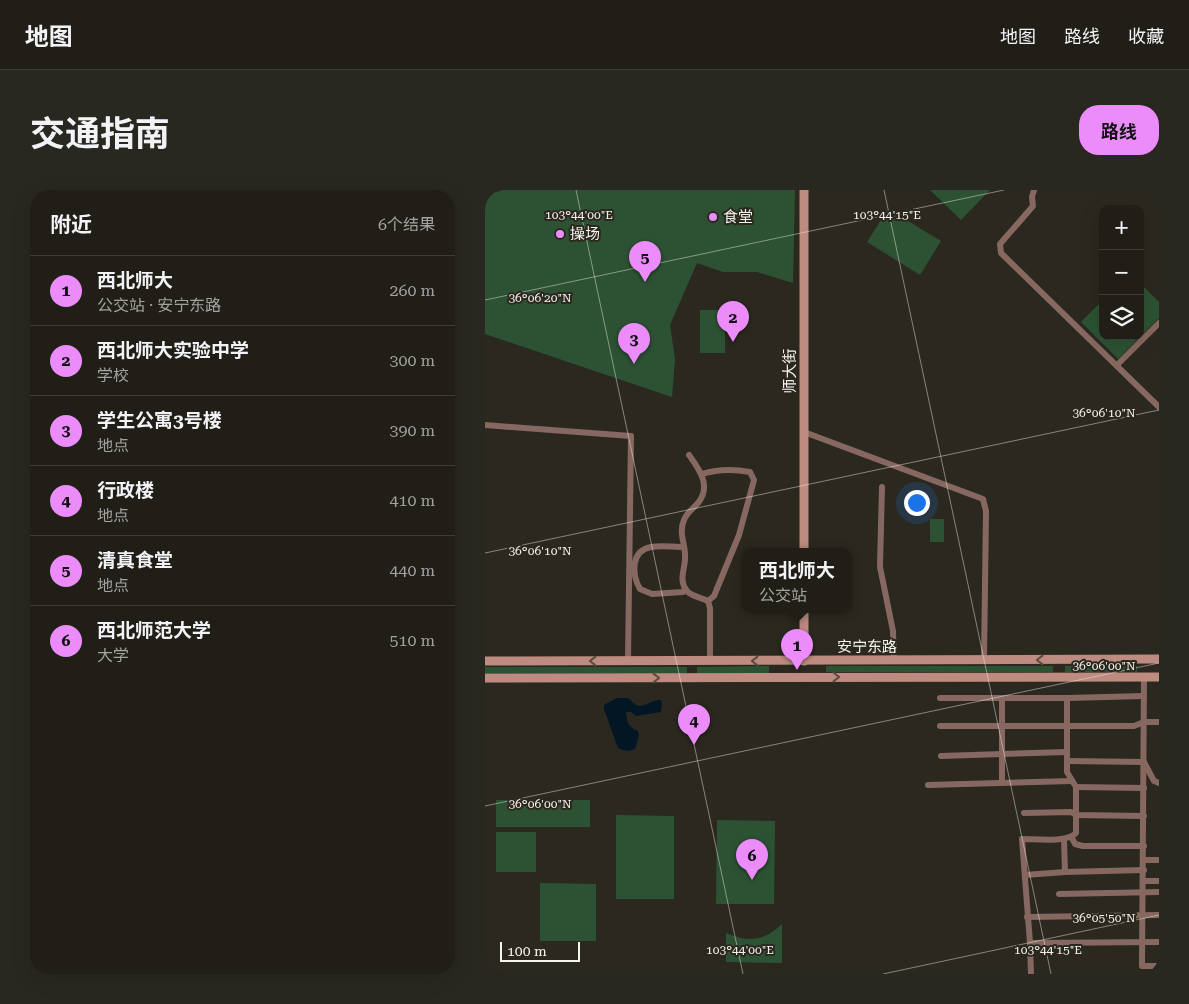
<!DOCTYPE html>
<html lang="zh">
<head>
<meta charset="utf-8">
<style>
  :root { --surface:#201e17; --page:#282720; --text:#f1f3f6; --muted:#a2a2a1; --line:#3d3c36; --accent:#ec8cfb }
  body { margin:0; font-family:"Roboto Serif","Noto Sans SC",serif; background:var(--page); color:var(--text) }
  .controls { position:absolute; right:15px; top:15px; display:grid; overflow:hidden; border-radius:10px; box-shadow:0 5px 20px #0002 }
  .controls button { width:45px; height:45px; display:grid; place-items:center; padding:0; border:0; border-bottom:1px solid var(--line); background:var(--surface); color:var(--text); font:25px sans-serif }
  .scale { position:absolute; left:15px; bottom:12px; width:80px; box-sizing:border-box; padding-left:5px; border:2px solid #f5f3ed; border-top:0; font-size:14px; line-height:18px; white-space:nowrap; color:#f5f3ed; -webkit-text-stroke:4px #2b281f; paint-order:stroke }
  .you { position:absolute; left:431px; top:312px; width:18px; height:18px; margin:-12px; border:4px solid #fff; border-radius:50%; background:#1a73e8; box-shadow:0 0 0 8px #1a73e833 }
  .badge { display:grid; place-items:center; width:32px; height:32px; border-radius:50%; background:var(--accent); color:#111; font-size:16px; font-weight:700 }
  .pin { position:absolute; translate:-50% -41px; filter:drop-shadow(0 1px 2px #0008) }
  .pin::after { content:''; position:absolute; top:26px; width:18px; height:15px; background:inherit; clip-path:polygon(0 0,100% 0,50% 100%) }
  .popup { position:absolute; left:257px; top:358px; width:110px; height:65px; box-sizing:border-box; display:grid; place-content:center; border-radius:10px; background:var(--surface); filter:drop-shadow(0 1px 4px #0005); font-size:16px; white-space:nowrap; color:var(--muted) }
  .popup b { font-size:19px; color:var(--text) }
  .popup::after { content:''; position:absolute; left:50%; top:100%; margin-left:-10px; border:10px solid transparent; border-top-color:var(--surface) }
  .list { margin:0; padding:0; list-style:none }
  h2 { display:flex; justify-content:space-between; align-items:center; height:65px; margin:0; padding:0 20px; font-size:21px }
  h2 small { font-size:16px; font-weight:400; color:var(--muted) }
  .list li { display:grid; grid-template-columns:32px 1fr auto; gap:15px; align-items:center; box-sizing:border-box; height:70px; padding:0 20px; border-top:1px solid var(--line) }
  .list b { display:block; font-size:19px; white-space:nowrap }
  .list p { margin:0; font-size:16px; white-space:nowrap; color:var(--muted) }
  .list em { font-size:16px; font-style:normal; color:var(--muted) }
  .icon { flex:none; width:28px; height:28px; fill:none; stroke:currentColor; stroke-width:2; stroke-linecap:round; stroke-linejoin:round }
  .map { position:relative; flex:none; width:674px; height:784px; overflow:hidden; border-radius:20px }
  header { display:flex; align-items:center; gap:30px; box-sizing:border-box; height:70px; padding:0 25px; background:var(--surface); border-bottom:1px solid var(--line) }
  header strong { font-size:24px }
  nav { display:flex; gap:28px; margin-inline-start:auto; font-size:18px }
  .intro { display:flex; align-items:center; justify-content:space-between; box-sizing:border-box; height:120px; padding:0 30px }
  h1 { margin:0; font-size:35px }
  .button { padding:12px 22px; border-radius:20px; background:var(--accent); color:#111; font-size:18px; font-weight:700 }
  main { display:flex; gap:30px; padding:0 30px }
  aside { flex:1; background:var(--surface); border-radius:20px; box-shadow:0 5px 20px #0002 }
  .map>svg:first-child { display:block }
  .green { fill:#2d5233 }
  .water { fill:#031623 }
  .lines { fill:none; stroke-linecap:round; stroke-linejoin:round }
  .street { stroke:#876860; stroke-width:6 }
  .secondary { stroke:#bd8b7f; stroke-width:9 }
  .oneway { stroke:#5e4b41 }
  .ticks { fill:none; stroke:#f5f3ed; stroke-width:1; stroke-opacity:0.45 }
  .poi-dot { fill:#ec8cfb; stroke:#2b281f; stroke-width:2 }
  .labels { text-anchor:middle; dominant-baseline:central; stroke-width:4; stroke-linejoin:round; paint-order:stroke }
  .poi-label { font-size:15px; fill:#f5f3ed; stroke:#2b281f; text-anchor:start }
  .street-label { font-size:15px; fill:#f5f3ed; stroke:#2b281f }
  .ticks-label { font-size:12px; text-anchor:middle; fill:#f5f3ed; stroke:#2b281f; stroke-width:4; stroke-linejoin:round; paint-order:stroke }
</style>
</head>
<body>
<header>
<strong>地图</strong>
<nav><a>地图</a><a>路线</a><a>收藏</a></nav>
</header>
<div class="intro"><h1>交通指南</h1><a class="button">路线</a></div>
<main>
<aside>
<h2>附近<small>6个结果</small></h2>
<ul class="list">
<li><span class="badge">1</span><div><b>西北师大</b><p>公交站 · 安宁东路</p></div><em>260 m</em></li>
<li><span class="badge">2</span><div><b>西北师大实验中学</b><p>学校</p></div><em>300 m</em></li>
<li><span class="badge">3</span><div><b>学生公寓3号楼</b><p>地点</p></div><em>390 m</em></li>
<li><span class="badge">4</span><div><b>行政楼</b><p>地点</p></div><em>410 m</em></li>
<li><span class="badge">5</span><div><b>清真食堂</b><p>地点</p></div><em>440 m</em></li>
<li><span class="badge">6</span><div><b>西北师范大学</b><p>大学</p></div><em>510 m</em></li>
</ul>
</aside>
<div class="map">
<svg width="674" height="784" viewBox="0 0 674 784">
  <rect width="100%" height="100%" fill="#2b281f"/>
  <!-- green -->
  <g class="green">
    <polygon points="0,0 310,0 308,93 272,82 238,82 212,73 185,135 190,169 187,207 0,144"/>
    <polygon points="445,0 505,0 476,30"/>
    <polygon points="403,19 456,51 435,85 382,52"/>
    <polygon points="655,93 674,112 674,128 633,169 596,132 618,110 618,146 655,146"/>
    <rect x="215" y="120" width="25" height="43"/>
    <rect x="445" y="329" width="14" height="23"/>
    <polygon points="284,476 284,483 212,483 212,477"/>
    <rect x="341" y="476" width="227" height="6"/>
    <rect x="580" y="476" width="72" height="6"/>
    <rect x="0" y="477" width="202" height="6"/>
    <rect x="11" y="610" width="94" height="27"/>
    <polygon points="131,625 189,626 189,709 131,709"/>
    <polygon points="232,630 290,631 289,714 231,714"/>
    <rect x="11" y="642" width="40" height="40"/>
    <polygon points="55,693 111,694 111,751 55,751"/>
    <path d="M297 734V773L241 772V743C264 753 279 751 297 734Z"/>
  </g>
  <!-- water -->
  <path class="water" d="M132 508H143C146 510 147 512 150 514 157 520 167 509 175 510L177 513 176 522 151 526 146 522H141C142 532 143 537 153 541L154 545 150 559C143 562 139 561 133 558L119 519V515Z"/>
  <g class="lines">
    <!-- street -->
    <g class="street">
      <polyline points="549,0 547,7 548,16 515,54 516,63 674,217"/>
      <polyline points="632,175 674,133"/>
      <polyline points="0,235 146,246 143,471"/>
      <polyline points="319,242 498,309 501,321 499,470"/>
      <path d="M204 265C214 279 227 296 213 313 208 319 202 322 199 330 193 344 201 354 200 368 200 380 193 390 202 401 206 406 217 408 223 411L225 418V471"/>
      <path d="M217 284C233 279 249 279 265 282L269 290 254 345 229 406 223 411"/>
      <polyline points="397,297 395,377 408,441 409,470"/>
      <path d="M198 357C188 357 176 355 166 357 145 361 147 385 155 399L167 404 198 402 200 399"/>
      <polyline points="659,487 657,776 674,776"/>
      <polyline points="455,508 582,508"/>
      <polyline points="517,508 517,592"/>
      <polyline points="455,536 649,536 659,532 674,532"/>
      <polyline points="456,566 582,562"/>
      <polyline points="582,571 659,572 669,591 674,593"/>
      <polyline points="443,595 587,591"/>
      <polyline points="591,597 659,598"/>
      <polyline points="539,623 586,622 591,625 659,626"/>
      <polyline points="587,648 590,654 598,656 659,656"/>
      <polyline points="579,649 580,682 659,680"/>
      <polyline points="659,670 674,670"/>
      <polyline points="540,685 580,682"/>
      <polyline points="658,691 674,691"/>
      <polyline points="574,704 674,702"/>
      <polyline points="542,727 674,725"/>
      <polyline points="545,753 674,752"/>
      <path d="M546 784 545 753 537 649C551 649 582 653 591 643V597L582 582V508L659 506"/>
    </g>
    <!-- secondary -->
    <g class="secondary">
      <polyline points="319,0 319,361"/>
      <polyline points="0,471 674,469"/>
      <polyline points="319,471 319,419"/>
      <polyline points="0,488 674,487"/>
    </g>
  </g>
  <!-- one-way arrows -->
  <defs><path id="oneway-chevron" d="M-2-3.5L2.5 0L-2 3.5" fill="none" stroke-width="1.6" stroke-linecap="round" stroke-linejoin="round" transform="scale(1.25)"/></defs>
  <g class="oneway">
    <use href="#oneway-chevron" transform="translate(555 470) rotate(180)"/>
    <use href="#oneway-chevron" transform="translate(108 471) rotate(-180)"/>
    <use href="#oneway-chevron" transform="translate(270 471) rotate(-180)"/>
    <use href="#oneway-chevron" transform="translate(351 487)"/>
    <use href="#oneway-chevron" transform="translate(171 488)"/>
  </g>
  <!-- ticks -->
  <path class="ticks" d="M91 0 258 784M399 0 566 784M0 110 519 0M0 363 674 220M0 616 674 473M398 784 674 725"/>
  <!-- markers -->
  <g class="poi-dot">
    <circle cx="228" cy="27" r="5"/>
    <circle cx="75" cy="44" r="5"/>
  </g>
  <g class="labels">
    <!-- poi labels -->
    <g class="poi-label">
      <text x="238" y="27">食堂</text>
      <text x="85" y="44">操场</text>
    </g>
    <!-- street labels -->
    <g class="street-label">
      <text transform="translate(305 181) rotate(-90)">师大街</text>
      <text x="382" y="457">安宁东路</text>
    </g>
  </g>
  <g class="ticks-label">
    <text x="94" y="29">103°44'00"E</text>
    <text x="402" y="29">103°44'15"E</text>
    <text x="55" y="112">36°06'20"N</text>
    <text x="619" y="227">36°06'10"N</text>
    <text x="55" y="365">36°06'10"N</text>
    <text x="619" y="480">36°06'00"N</text>
    <text x="55" y="618">36°06'00"N</text>
    <text x="619" y="732">36°05'50"N</text>
    <text x="255" y="764">103°44'00"E</text>
    <text x="563" y="764">103°44'15"E</text>
  </g>
</svg>
<div class="controls">
<button>+</button>
<button>−</button>
<button><svg class="icon" aria-label="layers" viewBox="0 0 24 24"><path d="M12 4l9 5-9 5-9-5zM3 14l9 5 9-5"/></svg></button>
</div>
<div class="scale">100 m</div>
<div class="you"></div>
<div class="pin badge" style="left:312px;top:480px">1</div>
<div class="popup"><b>西北师大</b>公交站</div>
<div class="pin badge" style="left:248px;top:152px">2</div>
<div class="pin badge" style="left:149px;top:174px">3</div>
<div class="pin badge" style="left:209px;top:555px">4</div>
<div class="pin badge" style="left:160px;top:92px">5</div>
<div class="pin badge" style="left:267px;top:690px">6</div>
</div>
</main>
</body>
</html>
